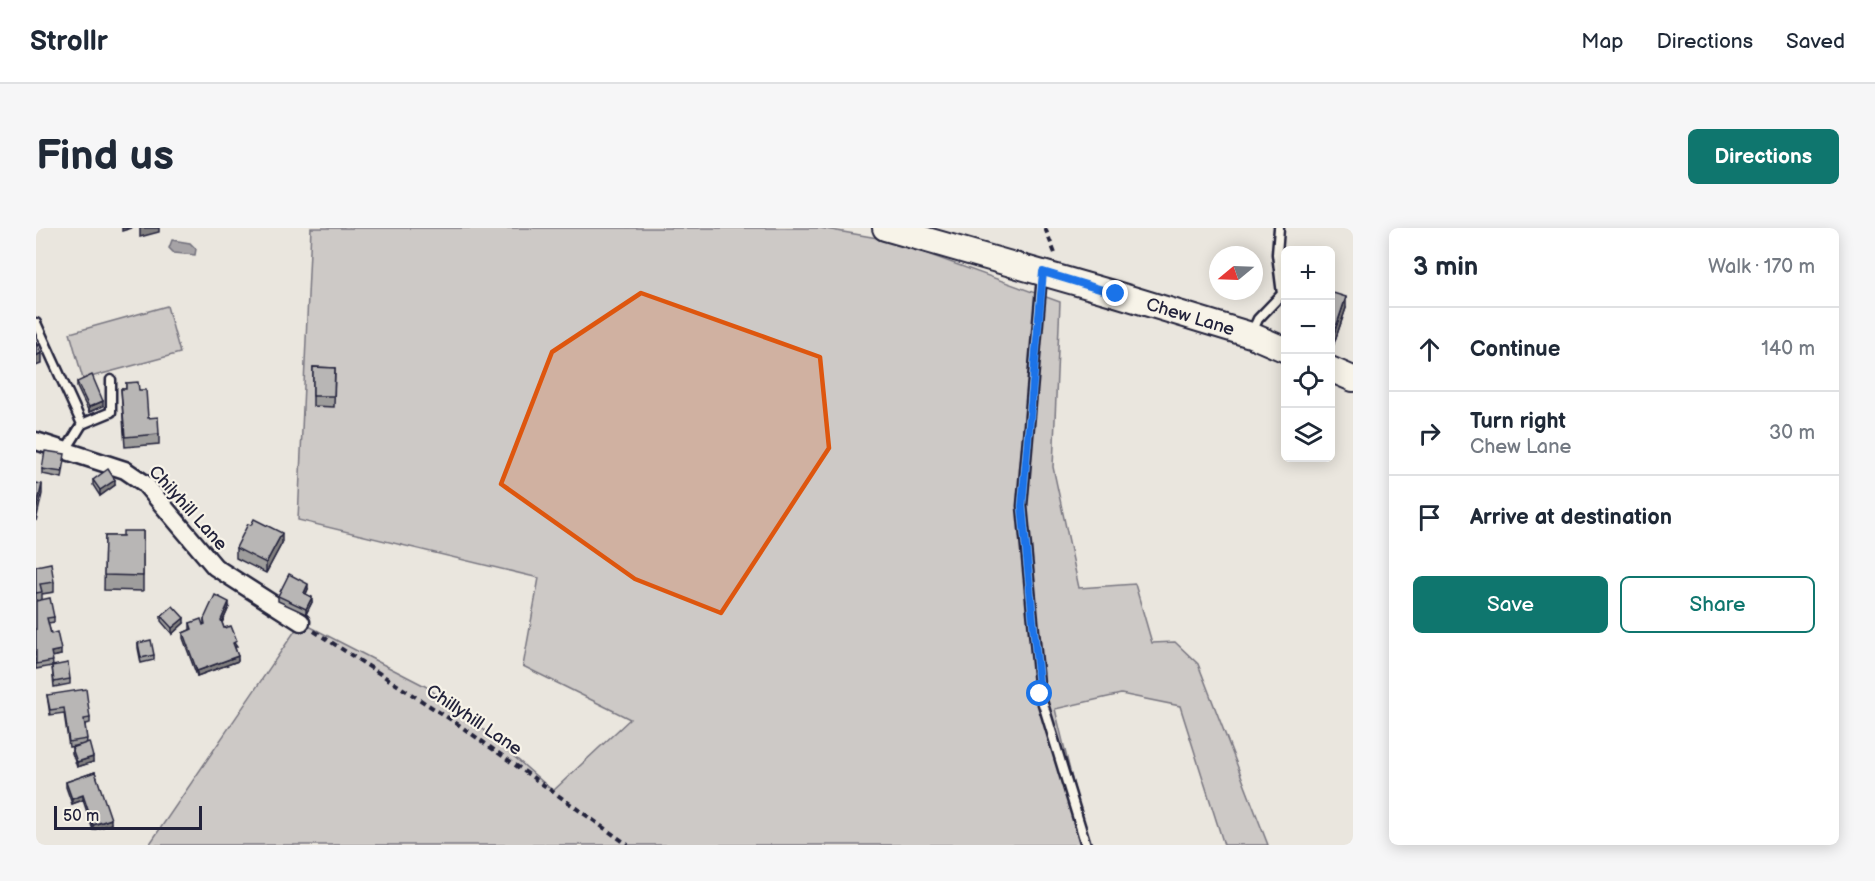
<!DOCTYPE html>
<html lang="en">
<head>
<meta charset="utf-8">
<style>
  :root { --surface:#fff; --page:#f6f6f7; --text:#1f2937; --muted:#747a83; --line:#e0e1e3; --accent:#0f766e }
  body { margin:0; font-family:"Balsamiq Sans",sans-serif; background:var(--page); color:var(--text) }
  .controls { position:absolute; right:18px; top:18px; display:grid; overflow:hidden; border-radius:9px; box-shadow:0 3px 15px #0003 }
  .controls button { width:54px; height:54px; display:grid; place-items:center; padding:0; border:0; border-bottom:2px solid var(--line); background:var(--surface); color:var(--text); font:30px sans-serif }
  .compass { position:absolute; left:1173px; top:18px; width:54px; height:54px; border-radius:50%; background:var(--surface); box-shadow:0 3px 15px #0003; rotate:251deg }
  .scale { position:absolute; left:18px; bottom:15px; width:148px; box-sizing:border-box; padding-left:6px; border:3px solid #22223b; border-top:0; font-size:16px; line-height:21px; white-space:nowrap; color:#22223b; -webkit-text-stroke:4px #f7f3e8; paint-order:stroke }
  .stop { position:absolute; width:18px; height:18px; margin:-14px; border:4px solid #1a73e8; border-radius:50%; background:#fff }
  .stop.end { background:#1a73e8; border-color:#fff; box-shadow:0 2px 6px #0008 }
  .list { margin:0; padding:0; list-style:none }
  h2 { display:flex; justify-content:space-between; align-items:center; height:78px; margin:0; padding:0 24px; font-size:26px }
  h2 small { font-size:20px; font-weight:400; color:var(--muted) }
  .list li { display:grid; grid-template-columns:39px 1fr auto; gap:18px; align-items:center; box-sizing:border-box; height:84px; padding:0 24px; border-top:2px solid var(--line) }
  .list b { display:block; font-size:22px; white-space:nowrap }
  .list p { margin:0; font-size:20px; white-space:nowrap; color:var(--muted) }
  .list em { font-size:20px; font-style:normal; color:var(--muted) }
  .actions { display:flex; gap:12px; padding:18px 24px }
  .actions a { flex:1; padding:14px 0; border:2px solid var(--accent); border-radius:9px; text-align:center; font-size:21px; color:var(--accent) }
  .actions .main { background:var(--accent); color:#fff }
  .icon { flex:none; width:33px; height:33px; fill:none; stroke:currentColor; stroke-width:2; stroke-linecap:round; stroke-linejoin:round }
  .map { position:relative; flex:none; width:1317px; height:617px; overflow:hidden; border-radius:9px }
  header { display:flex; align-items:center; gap:36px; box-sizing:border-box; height:84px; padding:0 30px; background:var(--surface); border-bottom:2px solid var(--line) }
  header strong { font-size:28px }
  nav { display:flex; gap:33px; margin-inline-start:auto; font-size:21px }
  .intro { display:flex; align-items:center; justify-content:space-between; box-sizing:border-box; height:144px; padding:0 36px }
  h1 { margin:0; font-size:42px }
  .button { padding:15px 27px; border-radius:9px; background:var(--accent); color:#fff; font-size:21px; font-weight:700 }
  main { display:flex; gap:36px; padding:0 36px }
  aside { flex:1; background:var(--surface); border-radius:9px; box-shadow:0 3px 15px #0003 }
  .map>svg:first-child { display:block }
  .green { fill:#cdc9c6; stroke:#787680; stroke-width:1.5 }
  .water { fill:#a6a3a6; stroke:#716f7b; stroke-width:1.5 }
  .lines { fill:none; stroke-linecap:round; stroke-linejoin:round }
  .service-casing { stroke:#22223b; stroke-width:13 }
  .minor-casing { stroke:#22223b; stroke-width:21 }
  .secondary-casing { stroke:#22223b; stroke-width:28 }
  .path { stroke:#22223b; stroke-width:4; stroke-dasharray:6 4.5; stroke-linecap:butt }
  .service { stroke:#f7f3e8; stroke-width:8 }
  .minor { stroke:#f7f3e8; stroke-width:16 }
  .secondary { stroke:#f7f3e8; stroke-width:24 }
  .wall { fill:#9e9d9c; stroke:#22223b; stroke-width:1.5 }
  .shaded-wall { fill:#817f7f; stroke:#22223b; stroke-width:1.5 }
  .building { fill:#b8b6b5; stroke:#22223b; stroke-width:1.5 }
  .route { stroke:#1a73e8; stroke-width:8 }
  .marked { fill:#de560e; fill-opacity:0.2; stroke:#de560e; stroke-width:4.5; stroke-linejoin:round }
  .labels { text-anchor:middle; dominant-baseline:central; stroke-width:4.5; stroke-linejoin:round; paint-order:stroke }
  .street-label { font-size:18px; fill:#22223b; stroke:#f7f3e8 }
</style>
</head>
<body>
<header>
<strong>Strollr</strong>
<nav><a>Map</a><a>Directions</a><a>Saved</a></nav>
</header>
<div class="intro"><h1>Find us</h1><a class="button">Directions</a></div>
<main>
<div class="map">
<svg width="1317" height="617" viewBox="0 0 1317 617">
  <rect width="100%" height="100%" fill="#eae6de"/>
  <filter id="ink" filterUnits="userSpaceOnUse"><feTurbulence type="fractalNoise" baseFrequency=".0167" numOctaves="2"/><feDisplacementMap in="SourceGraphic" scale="12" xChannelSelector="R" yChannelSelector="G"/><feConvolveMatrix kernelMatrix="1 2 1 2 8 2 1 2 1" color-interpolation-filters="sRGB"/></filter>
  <g filter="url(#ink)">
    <!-- green -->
    <g class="green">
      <polygon points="275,0 784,0 853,12 1024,74 1017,239 1043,360 1099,356 1116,415 1139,414 1162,436 1232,617 1188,617 1144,478 1085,466 1019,481 1052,617 113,617 265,394 389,458 439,494 517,563 594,491 487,438 503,350 262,292"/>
      <polygon points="131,78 144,125 47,151 34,105"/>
    </g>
    <!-- water -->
    <polygon class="water" points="136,12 154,15 160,21 159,27 138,25 133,20"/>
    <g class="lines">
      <defs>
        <g id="service">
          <polyline points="1006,48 986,278 1004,466 1050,617"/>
          <polyline points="0,95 46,196 30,222"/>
          <polyline points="1216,104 1222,91 1246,66 1241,26 1243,0"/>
          <polyline points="46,196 75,184 75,152"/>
        </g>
        <polyline id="minor" points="0,213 89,242 108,255 179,339 265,394"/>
        <g id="secondary">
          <path id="s1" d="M849 0 1080 66 1215 107 1250 122"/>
          <polyline points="1294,141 1317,151"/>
        </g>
      </defs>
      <!-- service casing -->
      <use href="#service" class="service-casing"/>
      <!-- minor casing -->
      <use href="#minor" class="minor-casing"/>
      <!-- secondary casing -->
      <use href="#secondary" class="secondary-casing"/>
      <!-- path -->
      <g class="path">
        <polyline points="1009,0 1020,28"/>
        <polyline points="278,403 423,497 592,617"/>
      </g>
      <!-- service -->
      <use href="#service" class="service"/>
      <!-- minor -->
      <use href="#minor" class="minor"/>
      <!-- secondary -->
      <use href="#secondary" class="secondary"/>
    </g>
    <!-- wall -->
    <g class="wall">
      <polygon points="1294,64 1310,80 1296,121 1294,120"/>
      <polygon points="277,139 299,140 298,179 277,178"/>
      <polygon points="41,154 67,178 53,184 41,159"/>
      <polygon points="90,155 103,162 112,190 123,206 123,216 89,219 85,161 90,161"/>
      <polygon points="29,231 26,250 6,246 6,241"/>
      <polygon points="57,252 79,257 64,268 57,257"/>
      <polygon points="107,303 107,363 68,362 69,308 87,308"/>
      <polygon points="246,315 230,345 200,330 200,320"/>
      <polygon points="0,338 18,354 18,364 6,366 6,371 18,389 18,394 12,395 15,406 25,427 16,429 17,438 34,451 34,456 18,459 16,438 0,441"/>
      <polygon points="272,361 270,366 276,374 270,386 242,373 242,368"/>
      <polygon points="193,379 186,395 188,400 201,419 199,419 202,433 161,448 147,410 147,405 154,402 154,395 168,396 168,391"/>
      <polygon points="125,388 148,395 136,406 125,393"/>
      <polygon points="102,415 118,427 118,432 105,435 102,420"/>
      <polygon points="11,467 54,490 54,495 49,496 51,515 57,534 41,539 36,525 36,520 44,517 33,519 28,485 14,487"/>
      <polygon points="59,544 75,596 57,602 47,572 36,576 30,559 30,554"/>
    </g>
    <!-- shaded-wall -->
    <g class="shaded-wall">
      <polygon points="86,0 96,0 86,3"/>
      <polygon points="104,0 123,0 123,4 104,9"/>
      <polygon points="1310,69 1310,80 1296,121 1296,111"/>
      <polygon points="5,125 5,136 0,138 0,128"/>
      <polygon points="67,173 67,178 53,184 53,179"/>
      <polygon points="79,252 79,257 64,268 64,262"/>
      <polygon points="6,256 6,266 0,293 0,282"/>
      <polygon points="246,305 246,315 230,345 230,335"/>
      <polygon points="272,356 272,361 268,370 268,365"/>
      <polygon points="276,369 276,374 270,386 270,381"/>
      <polygon points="193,374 193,379 185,397 185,392"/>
      <polygon points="148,390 148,395 136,406 136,400"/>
      <polygon points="25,422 25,427 15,429 15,424"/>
      <polygon points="202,428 202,433 161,448 161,443"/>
      <polygon points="57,529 57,534 41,539 41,534"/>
      <polygon points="47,567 47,572 36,576 36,571"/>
      <polygon points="75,591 75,596 57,602 57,597"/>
    </g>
    <!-- building -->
    <g class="building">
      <polygon points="1294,64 1310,69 1296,111 1294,110"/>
      <polygon points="0,114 5,125 0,128"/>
      <polygon points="277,139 299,140 298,168 277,168"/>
      <polygon points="56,147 67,173 53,179 41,154"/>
      <polygon points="102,154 103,162 110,162 112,190 122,189 123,206 89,209 85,161 90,161 90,155"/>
      <polygon points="9,223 29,226 26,244 6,241"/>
      <polygon points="72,241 79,252 64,262 57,252"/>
      <polygon points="0,255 6,256 0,282"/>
      <polygon points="218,291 246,305 230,335 200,320 212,296 215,297"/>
      <polygon points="87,303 107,303 107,348 68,347 69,308 87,308"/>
      <polygon points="15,335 18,354 4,356 6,364 0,365 0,338"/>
      <polygon points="253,346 272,356 268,365 276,369 270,381 242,368"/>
      <polygon points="179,367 193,374 185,392 188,400 195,398 201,413 197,415 202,428 161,443 147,405 156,401 154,395 165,391 167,397 169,396 168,391"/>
      <polygon points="14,370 18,389 11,390 15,406 21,404 25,422 15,424 17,433 0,436 0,373"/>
      <polygon points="137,378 148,390 136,400 125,388"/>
      <polygon points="115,412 118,427 105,430 102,415"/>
      <polygon points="32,435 34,451 18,454 16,438"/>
      <polygon points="50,461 54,490 48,491 51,511 33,514 28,480 14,482 11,467"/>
      <polygon points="53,514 57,529 41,534 36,520"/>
      <polygon points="59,544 75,591 57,597 47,567 36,571 30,554"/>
    </g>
  </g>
  <g class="lines" filter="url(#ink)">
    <!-- route -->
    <polyline class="route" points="1004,466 986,278 1007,44 1080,66"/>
  </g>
  <!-- marked area -->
  <path class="marked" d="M605 65 784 129 793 220 685 385 599 351 465 256 516 124Z"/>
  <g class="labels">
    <!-- street labels -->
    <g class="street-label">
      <text stroke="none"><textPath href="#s1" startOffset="318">Chew Lane</textPath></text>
      <text transform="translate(152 280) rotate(48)">Chilyhill Lane</text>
      <text transform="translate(438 492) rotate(34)">Chillyhill Lane</text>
    </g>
  </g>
</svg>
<div class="controls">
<button>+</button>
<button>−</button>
<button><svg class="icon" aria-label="locate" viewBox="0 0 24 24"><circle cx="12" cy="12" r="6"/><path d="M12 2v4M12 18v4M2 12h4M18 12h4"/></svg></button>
<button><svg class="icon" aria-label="layers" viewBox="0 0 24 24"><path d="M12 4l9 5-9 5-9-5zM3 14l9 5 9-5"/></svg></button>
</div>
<svg class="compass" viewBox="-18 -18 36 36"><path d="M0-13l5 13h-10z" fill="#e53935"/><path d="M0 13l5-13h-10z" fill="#747a83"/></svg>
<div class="scale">50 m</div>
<div class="stop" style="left:1004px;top:466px"></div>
<div class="stop end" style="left:1080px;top:66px"></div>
</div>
<aside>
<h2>3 min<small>Walk · 170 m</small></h2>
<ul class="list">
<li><svg class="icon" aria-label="ahead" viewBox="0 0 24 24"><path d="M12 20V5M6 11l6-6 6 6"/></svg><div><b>Continue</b></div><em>140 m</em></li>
<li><svg class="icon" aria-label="right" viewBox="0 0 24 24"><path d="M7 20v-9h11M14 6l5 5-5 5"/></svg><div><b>Turn right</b><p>Chew Lane</p></div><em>30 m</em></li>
<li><svg class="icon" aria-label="arrive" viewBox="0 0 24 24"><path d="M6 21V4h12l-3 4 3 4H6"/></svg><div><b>Arrive at destination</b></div></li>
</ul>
<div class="actions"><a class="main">Save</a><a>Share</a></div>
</aside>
</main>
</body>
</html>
